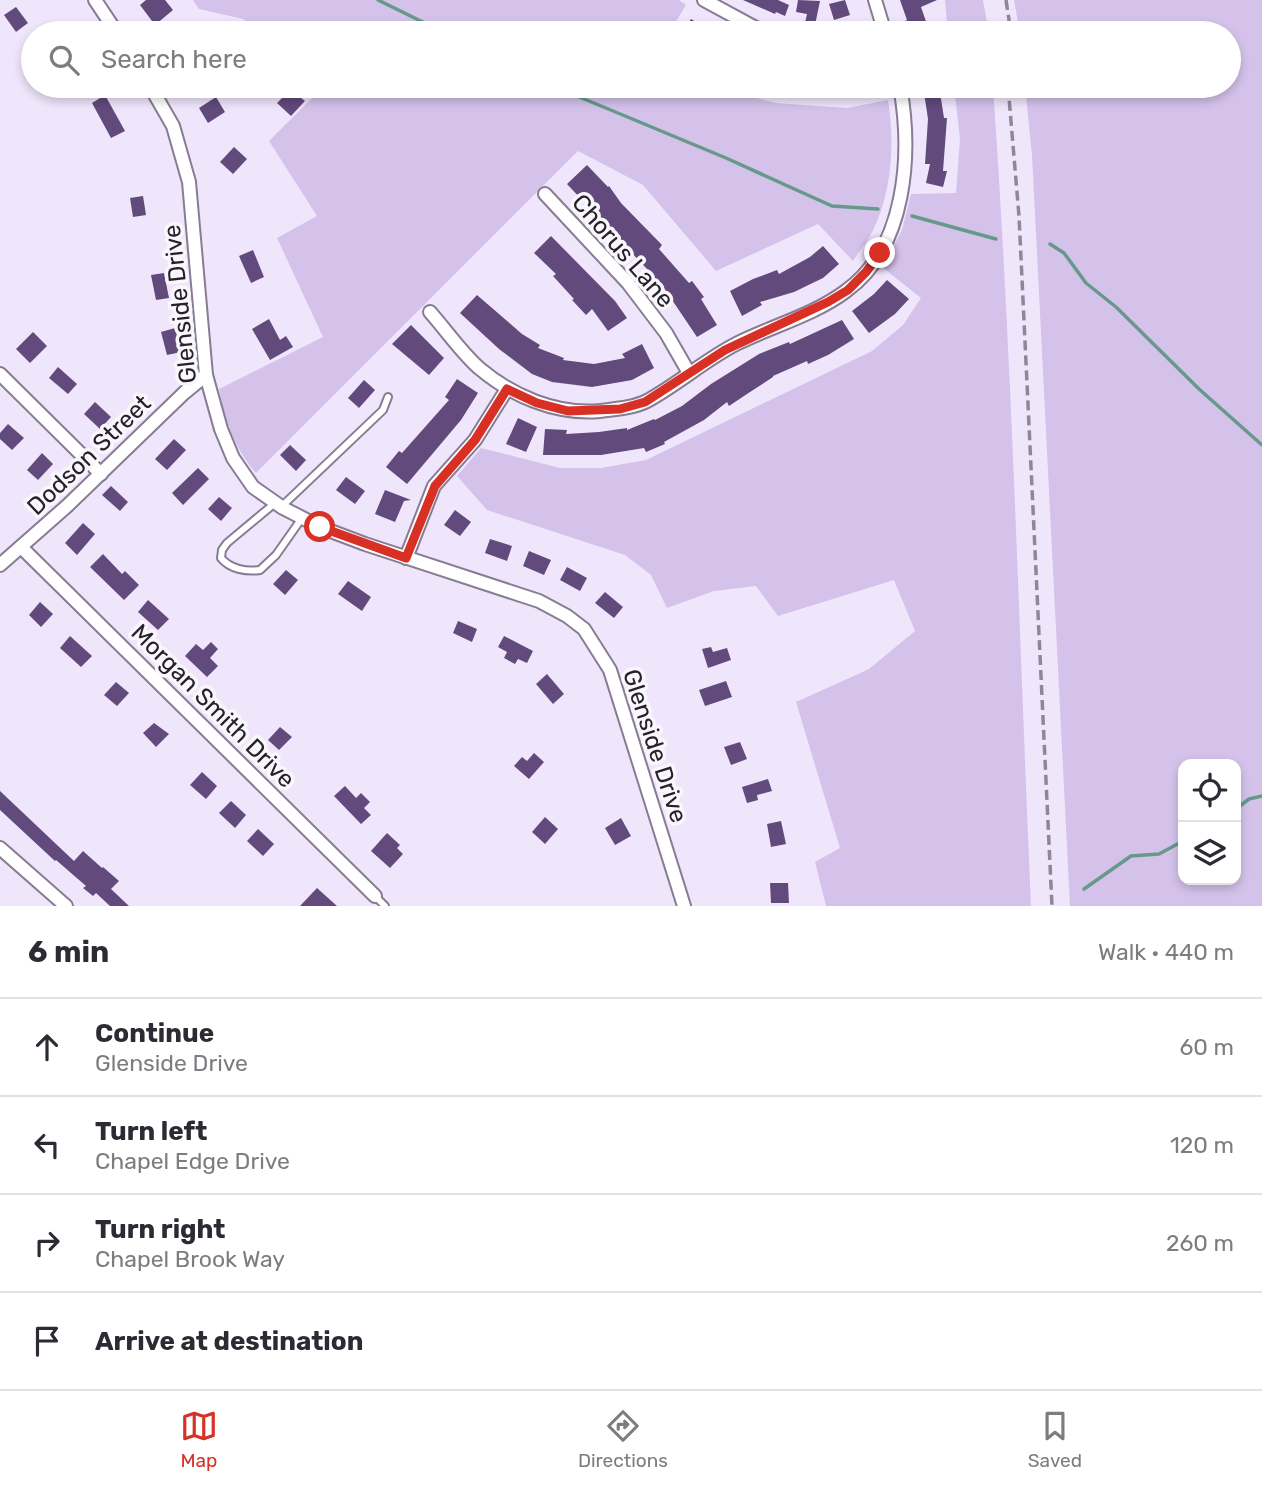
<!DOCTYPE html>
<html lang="en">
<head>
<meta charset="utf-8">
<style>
  :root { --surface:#fff; --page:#f2f2f3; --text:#2b2b33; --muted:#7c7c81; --line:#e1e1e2; --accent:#d93025 }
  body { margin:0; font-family:Rubik,sans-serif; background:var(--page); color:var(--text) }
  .controls { position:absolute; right:21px; bottom:21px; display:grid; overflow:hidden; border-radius:14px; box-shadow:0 4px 10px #0003 }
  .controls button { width:63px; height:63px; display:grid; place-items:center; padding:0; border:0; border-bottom:2px solid var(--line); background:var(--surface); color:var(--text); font:35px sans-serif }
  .stop { position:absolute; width:21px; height:21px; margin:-16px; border:5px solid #d93025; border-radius:50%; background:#fff }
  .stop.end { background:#d93025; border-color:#fff; box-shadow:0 2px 7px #0008 }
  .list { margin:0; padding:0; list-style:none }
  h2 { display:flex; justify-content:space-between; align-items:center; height:91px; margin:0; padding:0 28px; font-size:30px }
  h2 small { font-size:23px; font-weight:400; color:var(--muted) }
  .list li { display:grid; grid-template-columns:46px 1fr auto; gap:21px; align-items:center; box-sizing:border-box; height:98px; padding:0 28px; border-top:2px solid var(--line) }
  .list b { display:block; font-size:26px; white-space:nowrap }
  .list p { margin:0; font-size:23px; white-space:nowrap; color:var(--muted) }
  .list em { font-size:23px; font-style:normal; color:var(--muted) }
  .icon { flex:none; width:38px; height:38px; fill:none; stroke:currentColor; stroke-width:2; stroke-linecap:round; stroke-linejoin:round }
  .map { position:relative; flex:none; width:1262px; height:906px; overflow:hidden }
  .search { position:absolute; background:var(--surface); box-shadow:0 4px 10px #0003; left:21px; right:21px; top:21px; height:77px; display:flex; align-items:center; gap:18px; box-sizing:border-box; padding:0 24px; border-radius:38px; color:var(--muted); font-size:26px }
  .sheet { height:483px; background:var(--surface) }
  nav { display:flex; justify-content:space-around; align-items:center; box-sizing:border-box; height:98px; border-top:2px solid var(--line); background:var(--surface); font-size:19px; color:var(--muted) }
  nav a { display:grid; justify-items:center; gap:4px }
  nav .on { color:var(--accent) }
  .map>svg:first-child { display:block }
  .green { fill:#d4c2eb; fill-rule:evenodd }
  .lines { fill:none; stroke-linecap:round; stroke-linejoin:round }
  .stream { stroke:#67998a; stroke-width:3.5 }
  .building { fill:#624a7c }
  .service-casing { stroke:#877c94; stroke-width:10 }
  .minor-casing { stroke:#877c94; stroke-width:16 }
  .service { stroke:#fff; stroke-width:6 }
  .minor { stroke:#fff; stroke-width:12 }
  .rail { stroke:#8f8798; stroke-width:3.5; stroke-dasharray:10 5; stroke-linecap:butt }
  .route { stroke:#d93025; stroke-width:9 }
  .labels { text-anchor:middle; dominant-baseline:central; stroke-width:7; stroke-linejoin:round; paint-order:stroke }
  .street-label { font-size:24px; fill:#25212b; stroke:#f9f7fc }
</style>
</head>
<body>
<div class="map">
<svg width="1262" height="906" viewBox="0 0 1262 906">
  <rect width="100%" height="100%" fill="#f0e6fc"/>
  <!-- green -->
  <g class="green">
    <polygon points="193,0 679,0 686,5 669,33 262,33 243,19 199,9"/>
    <polygon points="945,0 983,0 989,33 948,33"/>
    <path d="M1014 0H1262V906H1070L1032 155 1025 86H1229V33H1020ZM1183 764H1236V880H1183Z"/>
    <path d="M311 86H726L740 94 776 103 847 108 888 100C895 142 892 190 874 228 869 240 860 250 853 261L818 224 716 271 643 185 578 151 256 473C233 446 226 423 219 389L323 337 277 238 317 216 269 141 317 93Z"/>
    <path d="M954 86H993C1012 359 1019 632 1031 906H826L815 862 840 848 796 702 869 669 915 631 894 580 778 616 756 586 714 591 667 608 651 575 625 555 487 510 457 476 481 448 560 468H601L646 460 872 351 903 325 921 298 882 267 902 230 911 194 956 193 960 139Z"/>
  </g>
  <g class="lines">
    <!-- stream -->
    <g class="stream">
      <polyline points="378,0 445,33"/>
      <polyline points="553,86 726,158 832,206 878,209"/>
      <polyline points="912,216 996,239"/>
      <polyline points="1050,244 1064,253 1086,283 1116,307 1199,389 1262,445"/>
      <polyline points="1236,809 1249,799 1262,796"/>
      <polyline points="1084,889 1131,856 1159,854 1183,841"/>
    </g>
  </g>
  <!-- building -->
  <g class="building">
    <polygon points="146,0 165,0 173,10 155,25 140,5"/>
    <polygon points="743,0 778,0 789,5 785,16 776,12 775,14"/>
    <polygon points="798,0 820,1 815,25 805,23 807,14 796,12"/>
    <polygon points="845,0 850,15 834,20 829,4"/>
    <polygon points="900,0 937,0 921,7 930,33 909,33 905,21 907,20"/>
    <polygon points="16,7 28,23 16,32 4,15"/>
    <polygon points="691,19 702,26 711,33 674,33 680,23 687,26"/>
    <polygon points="286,86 305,101 291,116 277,103 282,98 278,94"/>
    <polygon points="923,86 939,86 944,118 947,118 943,171 947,171 943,187 926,183 930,164 925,164 928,119"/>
    <polygon points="105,95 125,131 111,138 92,103"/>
    <polygon points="216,97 225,112 208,123 199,108"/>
    <polygon points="234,147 247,159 233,174 220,162"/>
    <polygon points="587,165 608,187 609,186 621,203 662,245 659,249 689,283 692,281 704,297 701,299 717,325 697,337 664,288 662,290 646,272 648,270 608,228 583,197 581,199 567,184"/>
    <polygon points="143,196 146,215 133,217 130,198"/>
    <polygon points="551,236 615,301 627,318 608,331 592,309 586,315 572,300 574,299 553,276 556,274 534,253"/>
    <polygon points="823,246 839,264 823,278 794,292 760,302 762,305 742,316 730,291 753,279 777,270 779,274 810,257"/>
    <polygon points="253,250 264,277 251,283 239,256"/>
    <polygon points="164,273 169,298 156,300 151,275"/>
    <polygon points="887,280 909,299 895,314 869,333 852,311 874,294"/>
    <polygon points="477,295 522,334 540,345 538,348 564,358 563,360 594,364 625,358 622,354 642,344 654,368 632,380 592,387 552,382 532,374 499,349 460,313"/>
    <polygon points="269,319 280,340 286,336 293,347 270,360 252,329"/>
    <polygon points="842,320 854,339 828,355 808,364 807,361 773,376 773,377 747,394 729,406 727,402 704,420 664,442 665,444 646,452 644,448 601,455 543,455 545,429 567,430 566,434 599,432 627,428 627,430 654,419 655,420 682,406 711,384 759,354 789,342 790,344"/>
    <polygon points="411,325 444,358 429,375 392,344"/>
    <polygon points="175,328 181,352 167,355 161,332"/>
    <polygon points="33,332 47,346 30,363 16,349"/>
    <polygon points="58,367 77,384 68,394 49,378"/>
    <polygon points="457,379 478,393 461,420 407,484 386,467 399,451 402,453 449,400 445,397"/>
    <polygon points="364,380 375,390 359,408 348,398"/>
    <polygon points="95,402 111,417 100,429 84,414"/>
    <polygon points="518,418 537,427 526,452 506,444"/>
    <polygon points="8,424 24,438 12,450 0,439 0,433"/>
    <polygon points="174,439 186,450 167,470 155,459"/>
    <polygon points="290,445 306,460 296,471 280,455"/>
    <polygon points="42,453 53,464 38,480 27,470"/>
    <polygon points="198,468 209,479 183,505 172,493"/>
    <polygon points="346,477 365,491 355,504 336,490"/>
    <polygon points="111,486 128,502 120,511 102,495"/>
    <polygon points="385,490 411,500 404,501 395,522 375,514"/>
    <polygon points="219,497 232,508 221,521 208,509"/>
    <polygon points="455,510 471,522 460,536 444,525"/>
    <polygon points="83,523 95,534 77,555 65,543"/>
    <polygon points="490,539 512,546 507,561 485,553"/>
    <polygon points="529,551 551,560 544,575 523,566"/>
    <polygon points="103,554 122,574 125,571 139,585 124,600 90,567"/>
    <polygon points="567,567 587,578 580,591 560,580"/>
    <polygon points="286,570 298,580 285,595 273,584"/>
    <polygon points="348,581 371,597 362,611 338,594"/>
    <polygon points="605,592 623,607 614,618 595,603"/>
    <polygon points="148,600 169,619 158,630 138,612"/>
    <polygon points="40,602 53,614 41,627 29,615"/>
    <polygon points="458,621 477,629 472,642 453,633"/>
    <polygon points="70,636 92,656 81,667 60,648"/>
    <polygon points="504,636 533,651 527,663 518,659 515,664 504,658 507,652 498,647"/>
    <polygon points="211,642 218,649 210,658 218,666 207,677 185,656 196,644 203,650"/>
    <polygon points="711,647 713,652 727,648 731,660 708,668 702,649"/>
    <polygon points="547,674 564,694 553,704 536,684"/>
    <polygon points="726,681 732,697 705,706 699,690"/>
    <polygon points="116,682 129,693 117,706 104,695"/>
    <polygon points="154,723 169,734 156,747 143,733"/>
    <polygon points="280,727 292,737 279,750 268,740"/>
    <polygon points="740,742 747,759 731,765 724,747"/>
    <polygon points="534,753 544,762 529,779 514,766 522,757 527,761"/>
    <polygon points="202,772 217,786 206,799 190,785"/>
    <polygon points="768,779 772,791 757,795 758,800 747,803 742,787"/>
    <polygon points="345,786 356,798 361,793 370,802 364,808 371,815 361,824 334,796"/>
    <polygon points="0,791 74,861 83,851 102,868 103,867 119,881 111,889 129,906 110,906 96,893 93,896 83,888 86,886 56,860 55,861 0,810"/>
    <polygon points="231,801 246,815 235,828 219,813"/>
    <polygon points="545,817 558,829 545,844 532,832"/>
    <polygon points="621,818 631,836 615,845 605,828"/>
    <polygon points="781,821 786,844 771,847 767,824"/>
    <polygon points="258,829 274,844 263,856 247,841"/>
    <polygon points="387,833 400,845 397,848 403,854 390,868 371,851"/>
    <polygon points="770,883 788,883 789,903 771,903"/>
    <polygon points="317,888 337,906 300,906"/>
  </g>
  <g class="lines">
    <defs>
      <g id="service">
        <path d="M275 503 227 543 222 550 221 558C230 569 246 572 260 570L276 555 302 518"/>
        <polyline points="281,507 383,410 388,397"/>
        <polyline points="375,896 385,906"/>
      </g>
      <g id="minor">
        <polyline points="95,0 117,33"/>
        <polyline points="704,0 765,33"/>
        <polyline points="875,0 885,33"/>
        <polyline points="150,86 173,126 189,182 206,375 221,429 233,458 253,487 283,508 320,527 365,544 539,601 567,616 584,629 610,670 684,906"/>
        <polyline points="545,194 628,283 666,333 689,373"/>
        <path d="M430 312C446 330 461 352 479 368 512 396 556 415 600 411 616 409 633 408 647 401 678 384 705 360 736 344 772 326 814 315 846 291 907 247 912 153 900 86"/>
        <polyline points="0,374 101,474"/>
        <polyline points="21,547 375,896"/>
        <polyline points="406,558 434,486 475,440 507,389"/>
        <polyline points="0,565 67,506 184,393 206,375"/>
        <polyline points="0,848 66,906"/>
      </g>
    </defs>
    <!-- service casing -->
    <use href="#service" class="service-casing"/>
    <!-- minor casing -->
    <use href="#minor" class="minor-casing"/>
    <!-- service -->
    <use href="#service" class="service"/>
    <!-- minor -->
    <use href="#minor" class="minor"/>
    <!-- rail -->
    <g class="rail">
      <polyline points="1006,0 1011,33"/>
      <polyline points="1008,86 1019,216 1052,906"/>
    </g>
  </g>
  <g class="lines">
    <!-- route -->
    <polyline class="route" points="320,527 406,558 435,486 475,440 507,389 537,403 568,411 620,409 645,402 725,350 828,302 848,290 866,272 880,253"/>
  </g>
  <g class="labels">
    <!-- street labels -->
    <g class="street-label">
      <text transform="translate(623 251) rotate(49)">Chorus Lane</text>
      <text transform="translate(180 304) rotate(-96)">Glenside Drive</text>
      <text transform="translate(89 455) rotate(-44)">Dodson Street</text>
      <text transform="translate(213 706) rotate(45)">Morgan Smith Drive</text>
      <text transform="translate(655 746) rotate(72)">Glenside Drive</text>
    </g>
  </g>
</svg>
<div class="controls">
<button><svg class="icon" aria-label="locate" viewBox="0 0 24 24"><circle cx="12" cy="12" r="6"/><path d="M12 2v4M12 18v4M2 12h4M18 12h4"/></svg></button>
<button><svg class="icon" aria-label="layers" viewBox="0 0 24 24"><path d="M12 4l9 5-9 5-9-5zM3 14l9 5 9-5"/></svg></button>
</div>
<div class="stop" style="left:320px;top:527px"></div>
<div class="stop end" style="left:880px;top:253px"></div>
<div class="search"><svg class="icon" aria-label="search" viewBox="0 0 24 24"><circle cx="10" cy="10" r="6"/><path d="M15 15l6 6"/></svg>Search here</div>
</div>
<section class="sheet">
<h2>6 min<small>Walk · 440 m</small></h2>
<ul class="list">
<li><svg class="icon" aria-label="ahead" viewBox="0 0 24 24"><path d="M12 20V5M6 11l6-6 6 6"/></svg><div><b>Continue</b><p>Glenside Drive</p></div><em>60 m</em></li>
<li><svg class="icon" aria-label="left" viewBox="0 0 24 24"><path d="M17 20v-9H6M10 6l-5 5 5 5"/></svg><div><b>Turn left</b><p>Chapel Edge Drive</p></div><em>120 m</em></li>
<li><svg class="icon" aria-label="right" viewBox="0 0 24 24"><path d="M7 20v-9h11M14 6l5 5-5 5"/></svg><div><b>Turn right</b><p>Chapel Brook Way</p></div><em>260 m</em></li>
<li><svg class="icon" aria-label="arrive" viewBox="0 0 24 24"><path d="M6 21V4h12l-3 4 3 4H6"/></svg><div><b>Arrive at destination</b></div></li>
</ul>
</section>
<nav>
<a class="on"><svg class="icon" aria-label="map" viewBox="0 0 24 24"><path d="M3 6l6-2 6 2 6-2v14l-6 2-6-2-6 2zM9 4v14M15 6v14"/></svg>Map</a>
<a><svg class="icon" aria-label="directions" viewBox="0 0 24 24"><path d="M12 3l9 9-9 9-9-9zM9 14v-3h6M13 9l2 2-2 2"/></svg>Directions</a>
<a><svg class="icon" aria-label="saved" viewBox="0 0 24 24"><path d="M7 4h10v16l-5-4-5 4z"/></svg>Saved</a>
</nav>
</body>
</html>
